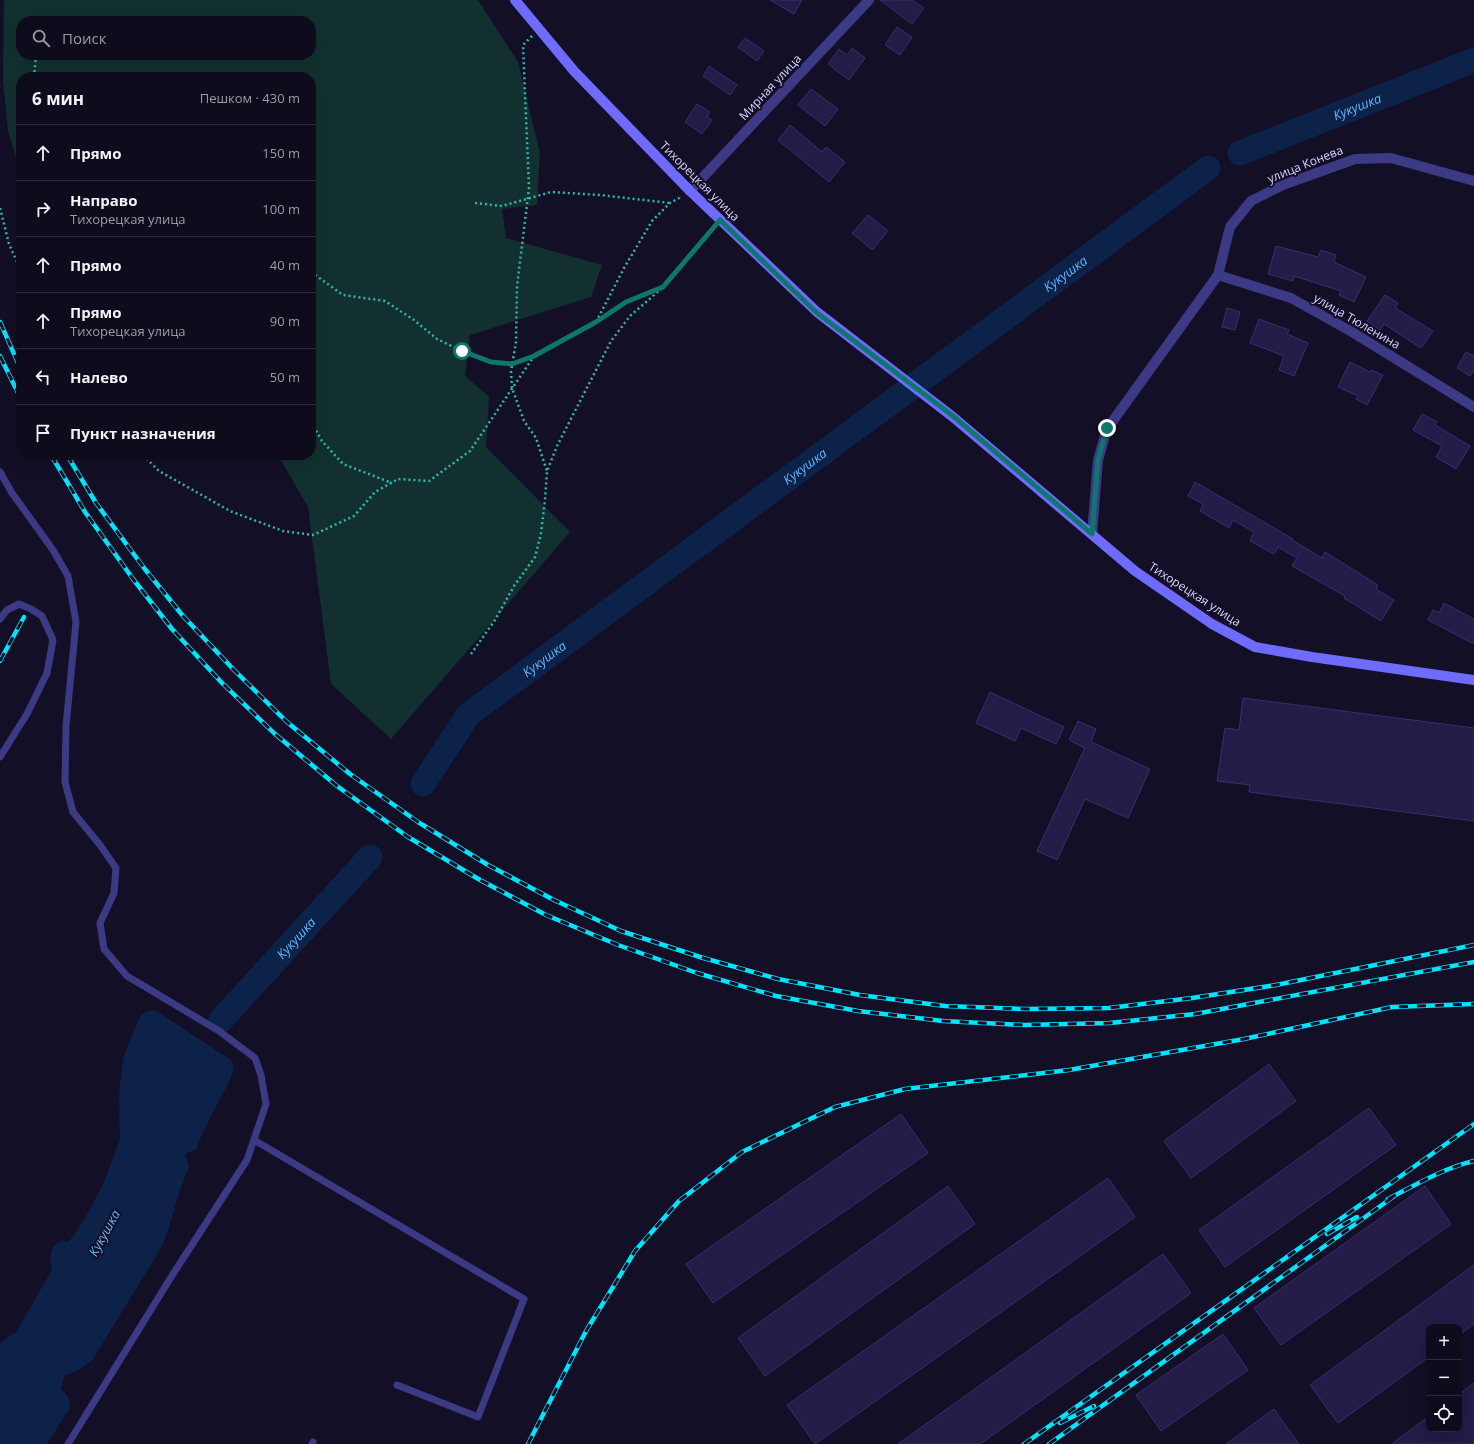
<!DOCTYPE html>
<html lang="ru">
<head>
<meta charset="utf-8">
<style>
  :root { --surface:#0e0b1c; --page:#1c1929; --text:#f1f3f6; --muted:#9b9ba3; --line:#2e2b3b }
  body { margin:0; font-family:"Open Sans",sans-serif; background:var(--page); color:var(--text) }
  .controls { position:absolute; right:12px; bottom:12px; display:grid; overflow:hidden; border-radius:8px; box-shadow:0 4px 16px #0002 }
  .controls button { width:36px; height:36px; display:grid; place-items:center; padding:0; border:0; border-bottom:1px solid var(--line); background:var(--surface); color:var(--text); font:20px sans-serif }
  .stop { position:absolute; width:12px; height:12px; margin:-9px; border:3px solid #0f766e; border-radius:50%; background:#fff }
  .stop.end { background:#0f766e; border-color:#fff; box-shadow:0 1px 4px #0008 }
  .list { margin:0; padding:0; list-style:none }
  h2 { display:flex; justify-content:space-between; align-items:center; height:52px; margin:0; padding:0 16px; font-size:17px }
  h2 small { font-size:13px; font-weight:400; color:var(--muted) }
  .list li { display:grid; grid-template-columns:26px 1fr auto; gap:12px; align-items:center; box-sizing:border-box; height:56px; padding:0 16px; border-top:1px solid var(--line) }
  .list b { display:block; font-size:15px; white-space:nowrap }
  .list p { margin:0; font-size:13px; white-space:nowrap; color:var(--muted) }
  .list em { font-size:13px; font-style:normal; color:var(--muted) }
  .icon { flex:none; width:22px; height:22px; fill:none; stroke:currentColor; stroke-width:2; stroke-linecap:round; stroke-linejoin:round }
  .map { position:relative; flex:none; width:1474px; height:1444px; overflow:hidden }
  .search { position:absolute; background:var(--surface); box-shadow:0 4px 16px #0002; left:16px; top:16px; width:300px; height:44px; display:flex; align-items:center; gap:10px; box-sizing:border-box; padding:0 14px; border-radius:16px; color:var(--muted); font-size:15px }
  .panel { position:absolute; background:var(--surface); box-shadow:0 4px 16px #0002; left:16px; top:72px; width:300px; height:388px; border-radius:16px }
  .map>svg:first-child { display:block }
  .green { fill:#12302f; fill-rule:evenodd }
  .water { fill:#0c2248 }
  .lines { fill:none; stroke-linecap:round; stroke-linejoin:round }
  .river { stroke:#0c2248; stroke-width:25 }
  .building { fill:#241b47; stroke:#3b2d73 }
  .path { stroke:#2fb8b0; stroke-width:2.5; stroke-dasharray:2 3; stroke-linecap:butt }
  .lane { stroke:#3d3a85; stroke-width:7 }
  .street { stroke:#3d3a85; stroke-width:10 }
  .secondary { stroke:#6f6bff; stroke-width:10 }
  .rail-casing { stroke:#00e5ff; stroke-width:4.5 }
  .rail { stroke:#130f26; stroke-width:3; stroke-dasharray:9; stroke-linecap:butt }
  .route { stroke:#0f766e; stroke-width:5 }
  .labels { text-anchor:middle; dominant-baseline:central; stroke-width:4; stroke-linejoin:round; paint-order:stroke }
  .street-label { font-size:12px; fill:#d9d4ff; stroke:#130f26 }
  .water-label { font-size:13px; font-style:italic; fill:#62b6ff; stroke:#130f26 }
</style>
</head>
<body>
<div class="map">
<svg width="1474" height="1444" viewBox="0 0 1474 1444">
  <rect width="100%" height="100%" fill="#130f26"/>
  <!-- green -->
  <path class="green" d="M4 0H478L518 62 540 153 537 205 502 209 506 238 602 265 591 297 470 335 465 376 489 397 486 447 570 532 391 739 331 684 308 507 278 455H311V77H21V174L8 131 3 81ZM21 21H311V55H21Z"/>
  <!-- water -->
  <path class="water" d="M155 1010 231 1060 234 1067C230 1083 221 1097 213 1112 207 1124 201 1136 196 1149L185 1154 189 1166 179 1193 166 1237 158 1253 93 1359C84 1368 76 1372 64 1376L61 1389 68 1397 70 1408 47 1444H0V1343L16 1332 52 1270 50 1257 53 1246 62 1240 68 1242 74 1235 85 1218 104 1182 120 1139 119 1102 120 1085 123 1059 127 1047 140 1017 145 1012Z"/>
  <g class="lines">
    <!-- river -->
    <g class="river">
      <path id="s1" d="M1240 153 1474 60"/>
      <path id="s2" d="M423 784 468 715 1208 168"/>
      <path id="s3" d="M221 1020 370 857"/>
    </g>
  </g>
  <!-- building -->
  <g class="building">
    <polygon points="770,0 802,0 794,14"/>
    <polygon points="880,0 912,0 924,8 912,24"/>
    <polygon points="897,27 912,37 900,55 885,45"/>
    <polygon points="745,38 764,51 757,61 738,47"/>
    <polygon points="852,48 865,58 849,80 828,64 839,49 847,55"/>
    <polygon points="709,66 737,85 730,95 703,76"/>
    <polygon points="811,89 838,109 825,126 798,105"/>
    <polygon points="697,104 710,112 707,117 712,120 702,134 685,122"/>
    <polygon points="790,125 822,152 826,147 845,162 829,182 778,140"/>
    <polygon points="868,215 888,231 872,250 852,233"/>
    <polygon points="1276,246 1318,257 1321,250 1336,255 1334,262 1366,277 1354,302 1339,295 1341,291 1294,276 1293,281 1268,274"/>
    <polygon points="1385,295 1398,303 1395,308 1433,331 1421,348 1384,324 1380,330 1367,321"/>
    <polygon points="1227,308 1240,312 1235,330 1222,327"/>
    <polygon points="1259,319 1289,330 1287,334 1308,343 1294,376 1279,370 1284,356 1250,343"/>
    <polygon points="1466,352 1474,356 1474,370 1470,376 1457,368"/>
    <polygon points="1350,362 1370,372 1372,370 1383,375 1367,405 1356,399 1358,396 1338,387"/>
    <polygon points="1422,414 1437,422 1435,425 1470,446 1456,469 1436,457 1442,446 1413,430"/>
    <polygon points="1195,482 1293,539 1292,540 1322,558 1325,552 1378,585 1376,589 1394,600 1381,621 1344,598 1345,596 1292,566 1297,558 1278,547 1274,554 1250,541 1254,532 1233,520 1229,528 1200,511 1203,504 1188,496"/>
    <polygon points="1444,603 1474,619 1474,644 1428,620 1433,610 1439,613"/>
    <polygon points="990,692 1064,727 1056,744 1021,728 1015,741 976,723"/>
    <polygon points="1243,698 1474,728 1474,821 1249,792 1250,785 1217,781 1225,728 1239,730"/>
    <polygon points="1078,721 1096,729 1091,742 1150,769 1128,818 1085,799 1057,860 1037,851 1085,748 1069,740"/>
    <polygon points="1269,1064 1296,1101 1191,1178 1164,1141"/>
    <polygon points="1369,1108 1396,1145 1225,1267 1199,1230"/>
    <polygon points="901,1114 928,1153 713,1303 686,1264"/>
    <polygon points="1108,1178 1135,1217 815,1444 787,1405"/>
    <polygon points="948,1186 975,1224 765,1376 738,1338"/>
    <polygon points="1425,1186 1451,1224 1281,1345 1254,1308"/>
    <polygon points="1163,1254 1191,1293 980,1444 898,1444"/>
    <polygon points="1474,1265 1474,1324 1459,1335 1459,1327 1429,1327 1429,1357 1338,1423 1310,1385"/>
    <polygon points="1223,1334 1248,1370 1161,1431 1136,1395"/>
    <polygon points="1474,1383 1474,1444 1392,1444 1429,1416 1429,1429 1459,1429 1459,1394"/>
    <polygon points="1274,1409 1299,1444 1226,1444"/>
  </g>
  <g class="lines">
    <!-- path -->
    <g class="path">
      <polyline points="532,36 523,45 529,188 517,286 516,342 511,371 512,388 524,421 536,438 547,471"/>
      <polyline points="34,77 36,55"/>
      <polyline points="475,203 502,206 551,192 600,195 670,203"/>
      <polyline points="0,208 9,244 21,271"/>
      <polyline points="311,272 343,295 385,301 414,320 437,339 462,351 491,362 512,364 532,356"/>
      <polyline points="596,322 624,268 652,221 670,203 681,197"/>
      <polyline points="311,422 322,441 343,464 392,483"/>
      <polyline points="143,455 159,471 230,511 283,531 313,535 354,516 375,492 398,479 429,481 470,451 534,356 596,322 626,302 663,287 714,228"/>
      <polyline points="471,654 495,620 514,586 535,557 541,533 545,500 547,471 557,446 611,341 630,316 661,289"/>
    </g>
    <!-- lane -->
    <g class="lane">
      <polyline points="0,472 12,493 53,550 68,576 76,622 66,726 65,782 73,812 100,845 116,868 114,893 100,923 104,949 127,976 219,1031 255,1058 261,1075 266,1104 247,1160 173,1274 68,1444"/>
      <polyline points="0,619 7,610 19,604 31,609 42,616 53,640 47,673 27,714 0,757"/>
      <polyline points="254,1140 524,1299 478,1417 397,1385"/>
      <polyline points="312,1444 313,1442"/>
    </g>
    <!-- street -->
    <g class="street">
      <polyline points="690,191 869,0"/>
      <polyline points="1218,275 1291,298 1352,332 1474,407"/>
      <polyline points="1092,534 1098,460 1107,429 1218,275 1230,227 1251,201 1283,185 1355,159 1391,158 1474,181"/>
    </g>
    <!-- secondary -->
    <polyline class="secondary" points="515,0 574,71 690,191 817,312 953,417 1135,571 1212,624 1255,647 1312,657 1474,680"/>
    <defs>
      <g id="rail">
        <polyline points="0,322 21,370"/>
        <polyline points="0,356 21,399"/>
        <polyline points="51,455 85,512 133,579 172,629 222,683 275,734 337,786 408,837 480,880 546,915 618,945 697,973 776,996 858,1011 943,1021 1025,1025 1110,1023 1195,1014 1474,962"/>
        <polyline points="67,455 96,503 144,568 183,616 234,670 287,722 350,774 418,822 488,865 554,900 621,931 700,957 778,979 860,995 945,1006 1026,1009 1109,1008 1192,998 1276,985 1474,945"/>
        <polyline points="0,661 24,617"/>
        <path d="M1388 1199C1415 1185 1444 1168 1474 1161"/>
        <polyline points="1327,1234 1357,1217"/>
        <polyline points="1060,1423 1094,1406"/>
        <polyline points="528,1444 586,1331 635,1251 679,1201 742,1152 835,1107 905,1089 1069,1070 1244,1039 1392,1007 1474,1004"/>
        <polyline points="1024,1444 1474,1124"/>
        <polyline points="1049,1444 1393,1197"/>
      </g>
    </defs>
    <!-- rail casing -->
    <use href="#rail" class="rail-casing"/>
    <!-- rail -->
    <use href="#rail" class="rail"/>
  </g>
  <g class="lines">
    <!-- route -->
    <polyline class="route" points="462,351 491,362 512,364 534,356 596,322 626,302 663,287 720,220 816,312 953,416 1092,534 1098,460 1107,428"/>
  </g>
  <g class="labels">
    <!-- street labels -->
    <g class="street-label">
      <text transform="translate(770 87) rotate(-47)">Мирная улица</text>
      <text transform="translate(1305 164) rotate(-22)">улица Конева</text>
      <text transform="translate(700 181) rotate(45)">Тихорецкая улица</text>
      <text transform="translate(1357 321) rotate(30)">улица Тюленина</text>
      <text transform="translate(1195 594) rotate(33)">Тихорецкая улица</text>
    </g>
    <!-- water labels -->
    <g class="water-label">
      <text stroke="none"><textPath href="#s1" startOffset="126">Кукушка</textPath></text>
      <text stroke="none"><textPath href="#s2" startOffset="825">Кукушка</textPath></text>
      <text stroke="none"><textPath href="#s2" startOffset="501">Кукушка</textPath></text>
      <text stroke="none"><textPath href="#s2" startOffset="177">Кукушка</textPath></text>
      <text stroke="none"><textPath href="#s3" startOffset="111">Кукушка</textPath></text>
      <text transform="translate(104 1233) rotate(-61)">Кукушка</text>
    </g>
  </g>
</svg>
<div class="controls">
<button>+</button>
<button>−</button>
<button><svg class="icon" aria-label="locate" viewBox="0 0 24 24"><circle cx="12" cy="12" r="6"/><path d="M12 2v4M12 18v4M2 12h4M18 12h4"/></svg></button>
</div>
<div class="stop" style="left:462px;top:351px"></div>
<div class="stop end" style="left:1107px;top:428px"></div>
<div class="search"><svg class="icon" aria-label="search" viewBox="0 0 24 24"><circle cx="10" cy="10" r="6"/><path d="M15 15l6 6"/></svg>Поиск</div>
<section class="panel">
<h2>6 мин<small>Пешком · 430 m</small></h2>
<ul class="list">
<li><svg class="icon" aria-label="ahead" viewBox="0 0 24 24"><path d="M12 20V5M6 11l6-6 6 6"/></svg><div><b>Прямо</b></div><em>150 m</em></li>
<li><svg class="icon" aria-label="right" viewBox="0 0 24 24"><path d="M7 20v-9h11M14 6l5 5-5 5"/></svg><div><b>Направо</b><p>Тихорецкая улица</p></div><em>100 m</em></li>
<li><svg class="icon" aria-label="ahead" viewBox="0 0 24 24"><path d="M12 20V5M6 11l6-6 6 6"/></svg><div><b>Прямо</b></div><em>40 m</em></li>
<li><svg class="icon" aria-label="ahead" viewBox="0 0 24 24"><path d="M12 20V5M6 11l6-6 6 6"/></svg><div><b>Прямо</b><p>Тихорецкая улица</p></div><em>90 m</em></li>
<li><svg class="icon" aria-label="left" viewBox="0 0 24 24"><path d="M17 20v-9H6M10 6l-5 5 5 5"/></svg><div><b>Налево</b></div><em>50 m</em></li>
<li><svg class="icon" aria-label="arrive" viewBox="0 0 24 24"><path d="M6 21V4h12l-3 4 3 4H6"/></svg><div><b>Пункт назначения</b></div></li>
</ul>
</section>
</div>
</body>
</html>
